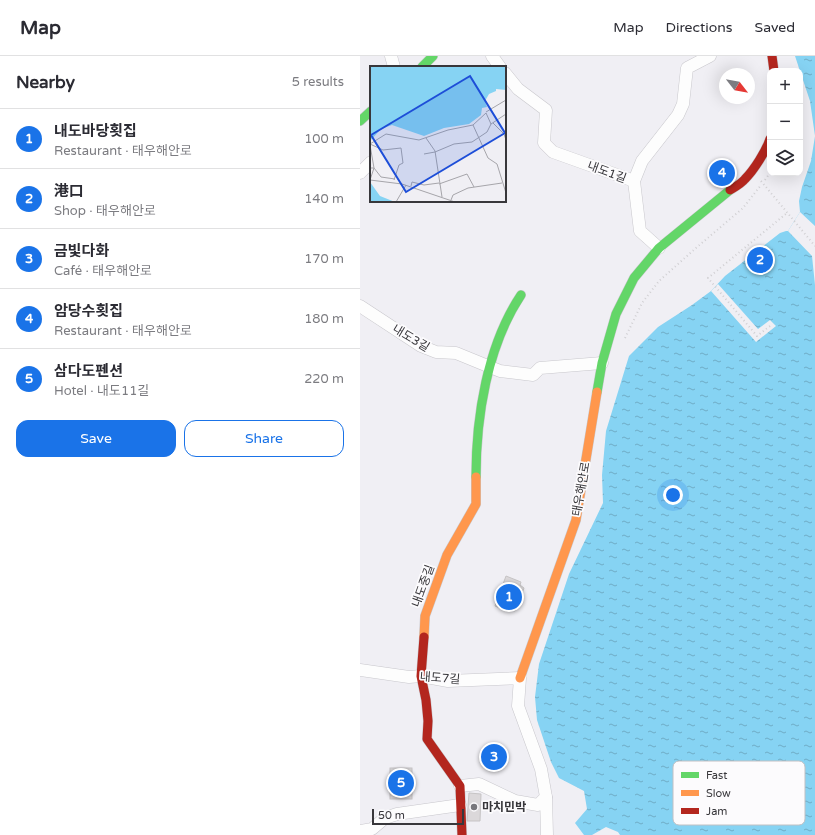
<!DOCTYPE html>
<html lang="en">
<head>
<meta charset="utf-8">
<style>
  :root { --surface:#fff; --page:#f2f2f3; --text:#2b2b33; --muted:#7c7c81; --line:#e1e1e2; --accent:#1a73e8 }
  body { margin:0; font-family:"Varela Round","Noto Sans KR",sans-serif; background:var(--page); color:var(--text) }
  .controls { position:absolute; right:12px; top:12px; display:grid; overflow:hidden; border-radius:8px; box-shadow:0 4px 16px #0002 }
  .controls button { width:36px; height:36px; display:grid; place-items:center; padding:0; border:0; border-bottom:1px solid var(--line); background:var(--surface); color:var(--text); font:20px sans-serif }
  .compass { position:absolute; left:359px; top:12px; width:36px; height:36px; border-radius:50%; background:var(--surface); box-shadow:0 4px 16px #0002; rotate:121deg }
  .scale { position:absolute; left:12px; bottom:10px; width:92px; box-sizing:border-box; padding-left:4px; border:2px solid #38373b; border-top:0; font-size:11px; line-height:14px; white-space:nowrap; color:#38373b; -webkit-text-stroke:3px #fcfbfd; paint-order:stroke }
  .you { position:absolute; left:313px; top:439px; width:14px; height:14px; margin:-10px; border:3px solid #fff; border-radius:50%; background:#1a73e8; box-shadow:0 0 0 6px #1a73e833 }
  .badge { display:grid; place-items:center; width:26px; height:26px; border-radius:50%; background:var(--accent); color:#fff; font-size:13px; font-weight:700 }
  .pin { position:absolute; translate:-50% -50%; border:2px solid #fff; box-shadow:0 1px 4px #0006 }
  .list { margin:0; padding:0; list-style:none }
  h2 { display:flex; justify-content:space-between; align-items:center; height:52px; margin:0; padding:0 16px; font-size:17px }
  h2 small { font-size:13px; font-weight:400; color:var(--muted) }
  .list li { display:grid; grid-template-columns:26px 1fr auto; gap:12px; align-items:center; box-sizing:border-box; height:60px; padding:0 16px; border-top:1px solid var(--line) }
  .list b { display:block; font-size:15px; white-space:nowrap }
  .list p { margin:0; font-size:13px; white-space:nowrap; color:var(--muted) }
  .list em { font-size:13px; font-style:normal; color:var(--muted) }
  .actions { display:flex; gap:8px; padding:12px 16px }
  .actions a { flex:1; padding:9px 0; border:1px solid var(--accent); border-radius:12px; text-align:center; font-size:14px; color:var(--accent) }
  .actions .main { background:var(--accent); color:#fff }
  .icon { flex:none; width:22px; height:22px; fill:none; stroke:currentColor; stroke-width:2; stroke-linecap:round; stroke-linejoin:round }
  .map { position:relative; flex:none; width:455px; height:779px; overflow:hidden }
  header { display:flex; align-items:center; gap:24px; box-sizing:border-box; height:56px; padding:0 20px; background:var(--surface); border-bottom:1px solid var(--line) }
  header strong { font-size:19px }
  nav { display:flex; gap:22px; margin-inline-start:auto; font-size:14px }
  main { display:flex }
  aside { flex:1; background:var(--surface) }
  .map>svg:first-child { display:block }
  .water { fill:url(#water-ripples) }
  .pier { fill:#f0eff4 }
  .building { fill:#dbd8da; stroke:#c6c4c5 }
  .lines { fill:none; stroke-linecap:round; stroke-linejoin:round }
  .street-casing { stroke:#c8c7cc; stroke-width:13 }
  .fast-casing { stroke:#c8c7cc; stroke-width:10 }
  .slow-casing { stroke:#c8c7cc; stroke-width:10 }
  .jam-casing { stroke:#c8c7cc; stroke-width:10 }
  .path { stroke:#d0cfd2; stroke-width:2; stroke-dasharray:1 3; stroke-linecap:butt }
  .street { stroke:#fdfdfd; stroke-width:12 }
  .fast { stroke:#63d668; stroke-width:9 }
  .slow { stroke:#ff974d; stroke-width:9 }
  .jam { stroke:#b3261e; stroke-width:9 }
  .poi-dot { fill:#78777c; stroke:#fcfbfd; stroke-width:1.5 }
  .labels { text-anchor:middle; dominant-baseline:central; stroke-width:3.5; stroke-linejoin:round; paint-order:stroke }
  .street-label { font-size:12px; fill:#38373b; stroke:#fcfbfd }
  .poi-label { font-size:12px; font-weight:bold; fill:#38373b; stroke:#fcfbfd; text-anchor:start }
  .inset-road { fill:none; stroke:#a6a5aa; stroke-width:1 }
  .view { fill:#1d4ed8; fill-opacity:0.15; stroke:#1d4ed8; stroke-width:2 }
  .inset-edge { fill:none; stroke:#38373b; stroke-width:2 }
  .key { fill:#fcfbfd; stroke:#c1c0c3; stroke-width:1 }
  .key-label { font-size:11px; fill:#38373b }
</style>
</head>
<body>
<header>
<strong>Map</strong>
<nav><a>Map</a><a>Directions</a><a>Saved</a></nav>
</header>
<main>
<aside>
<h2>Nearby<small>5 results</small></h2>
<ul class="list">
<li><span class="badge">1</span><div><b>내도바당횟집</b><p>Restaurant · 태우해안로</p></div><em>100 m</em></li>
<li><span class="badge">2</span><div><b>港口</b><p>Shop · 태우해안로</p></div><em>140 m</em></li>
<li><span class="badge">3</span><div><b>금빛다화</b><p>Café · 태우해안로</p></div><em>170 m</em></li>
<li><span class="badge">4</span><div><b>암당수횟집</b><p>Restaurant · 태우해안로</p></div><em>180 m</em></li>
<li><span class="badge">5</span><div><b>삼다도펜션</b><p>Hotel · 내도11길</p></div><em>220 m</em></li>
</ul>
<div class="actions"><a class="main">Save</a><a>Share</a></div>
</aside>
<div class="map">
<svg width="455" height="779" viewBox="0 0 455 779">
  <defs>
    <pattern id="water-ripples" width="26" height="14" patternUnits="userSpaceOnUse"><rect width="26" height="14" fill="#86d3f3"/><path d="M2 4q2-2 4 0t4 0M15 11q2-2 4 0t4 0" fill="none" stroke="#6facc6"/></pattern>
  </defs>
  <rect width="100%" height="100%" fill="#f0eff4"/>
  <!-- water -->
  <polygon class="water" points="435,0 455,0 455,779 260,779 258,776 246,771 232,779 224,779 215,767 227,753 224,735 199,722 191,706 177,664 175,641 179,608 209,518 243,447 242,419 246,375 269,300 298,271 332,249 351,235 365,220 420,177 426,175 428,175 440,156 439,145 442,131 451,105 455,80 450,45"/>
  <!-- pier -->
  <g class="pier">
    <polygon points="440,156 455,170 455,229 452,200 428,175"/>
    <polygon points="358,228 398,273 410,264 416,270 396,286 351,235"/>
  </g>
  <!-- building -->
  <g class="building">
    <polygon points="362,108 371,118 362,126 353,115"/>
    <polygon points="146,520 161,526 160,529 164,532 155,555 148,552 147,555 135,550"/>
    <polygon points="140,689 145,709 128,712 124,692"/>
    <rect x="30" y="712" width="22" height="31"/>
    <polygon points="109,737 121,738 120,765 107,765"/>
  </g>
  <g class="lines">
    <defs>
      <g id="street">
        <polyline points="31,0 34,11"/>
        <polyline points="132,0 140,11"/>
        <polyline points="145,17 158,33 186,54 184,87 193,96 274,125"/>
        <polyline points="0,117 11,106"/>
        <polyline points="299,192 280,175 274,125 282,105 318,59 323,48 327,12 350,0"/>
        <polyline points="0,250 61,290 76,296 96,297 140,315 173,319 180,312 242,307"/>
        <polyline points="0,614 49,621 61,620 88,625 160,622 158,650 181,713 186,741 178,749 155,745 119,728 100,730"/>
        <polyline points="186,741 187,779"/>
        <polyline points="0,775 12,773 25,762 37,758 100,749"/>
      </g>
      <g id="fast">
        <polyline points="62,11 73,0"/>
        <polyline points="0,65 11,55"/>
        <polyline points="237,336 242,307 256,258 274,222 299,192 370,134"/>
        <path d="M116 421C116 361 127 290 161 239"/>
      </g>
      <g id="slow">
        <polyline points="64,581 65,560 87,499 116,448 116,421"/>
        <polyline points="160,622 216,464 237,336"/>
      </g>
      <g id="jam">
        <polyline points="412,0 414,15"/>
        <path d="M370 134C375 131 381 128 385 123 394 114 406 95 410 83"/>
        <polyline points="64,581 61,620 66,644 68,665 67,683 100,730 102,779"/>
      </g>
    </defs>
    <!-- street casing -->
    <use href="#street" class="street-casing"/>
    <!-- fast casing -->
    <use href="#fast" class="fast-casing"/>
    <!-- slow casing -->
    <use href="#slow" class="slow-casing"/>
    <!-- jam casing -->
    <use href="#jam" class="jam-casing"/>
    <!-- path -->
    <g class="path">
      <polyline points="405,124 410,117"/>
      <polyline points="401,125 455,190"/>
      <polyline points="410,270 397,280 348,222 427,157"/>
      <polyline points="265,282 282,247 299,225 336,192 383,152 401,129"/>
    </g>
    <!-- street -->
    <use href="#street" class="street"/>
    <!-- fast -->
    <use href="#fast" class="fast"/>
    <!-- slow -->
    <use href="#slow" class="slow"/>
    <!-- jam -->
    <use href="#jam" class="jam"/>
  </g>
  <!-- markers -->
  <circle class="poi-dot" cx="114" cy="751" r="4"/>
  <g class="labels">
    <!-- street labels -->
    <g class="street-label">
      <text transform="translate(247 116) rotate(20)">내도1길</text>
      <text transform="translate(51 282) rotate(31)">내도3길</text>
      <text transform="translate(221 433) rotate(-80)">태우해안로</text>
      <text transform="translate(63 530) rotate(-70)">내도중길</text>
      <text transform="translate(80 622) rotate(4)">내도7길</text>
    </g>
    <!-- poi labels -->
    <g class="poi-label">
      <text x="122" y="751">마치민박</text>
    </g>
  </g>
  <!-- overview -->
  <g transform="translate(10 10)">
    <rect width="136" height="136" fill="#f0eff4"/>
    <path d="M0 0H136V24L126 23V25L119 28 115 35 117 41 112 42 111 49 99 58 74 62 54 70 22 59 11 63 0 75ZM0 116 10 130 25 136H0Z" fill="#86d3f3"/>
    <path class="inset-road" d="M116 46 136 34M123 57 134 68 136 74M103 59 118 92 127 98 136 127M56 72 65 85 72 131M0 78 16 68 49 74 78 64 103 59 116 47 121 58M0 78 13 84 31 82M0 79 4 102H0M54 88 65 86 84 78 102 76 117 66 121 58 136 48M4 102 11 111 25 113M0 114 32 118 85 136M0 114 4 102M24 114 29 99 33 97 31 82M69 118 97 108 104 121M41 120 42 116 54 119 69 117M81 134 83 129 98 122 132 117M26 136 36 119"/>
    <path class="view" d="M100 10 135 67 36 126 1 69Z"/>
    <rect width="136" height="136" class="inset-edge"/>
  </g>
  <!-- legend -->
  <rect x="313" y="705" width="132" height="64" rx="6" class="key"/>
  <rect x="321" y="716" width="18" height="6" fill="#63d668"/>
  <rect x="321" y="734" width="18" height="6" fill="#ff974d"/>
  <rect x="321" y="752" width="18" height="6" fill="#b3261e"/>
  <g class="key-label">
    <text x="346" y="723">Fast</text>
    <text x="346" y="741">Slow</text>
    <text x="346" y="759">Jam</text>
  </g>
</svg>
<div class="controls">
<button>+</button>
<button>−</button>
<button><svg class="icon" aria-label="layers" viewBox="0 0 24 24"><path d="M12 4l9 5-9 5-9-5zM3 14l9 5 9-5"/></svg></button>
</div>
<svg class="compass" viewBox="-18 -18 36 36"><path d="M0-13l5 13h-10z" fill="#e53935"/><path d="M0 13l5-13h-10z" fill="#7c7c81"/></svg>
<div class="scale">50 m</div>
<div class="you"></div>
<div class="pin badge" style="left:149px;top:541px">1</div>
<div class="pin badge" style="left:400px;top:204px">2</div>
<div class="pin badge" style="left:134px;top:701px">3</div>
<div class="pin badge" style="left:362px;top:117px">4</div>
<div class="pin badge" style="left:41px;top:727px">5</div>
</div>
</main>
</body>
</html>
